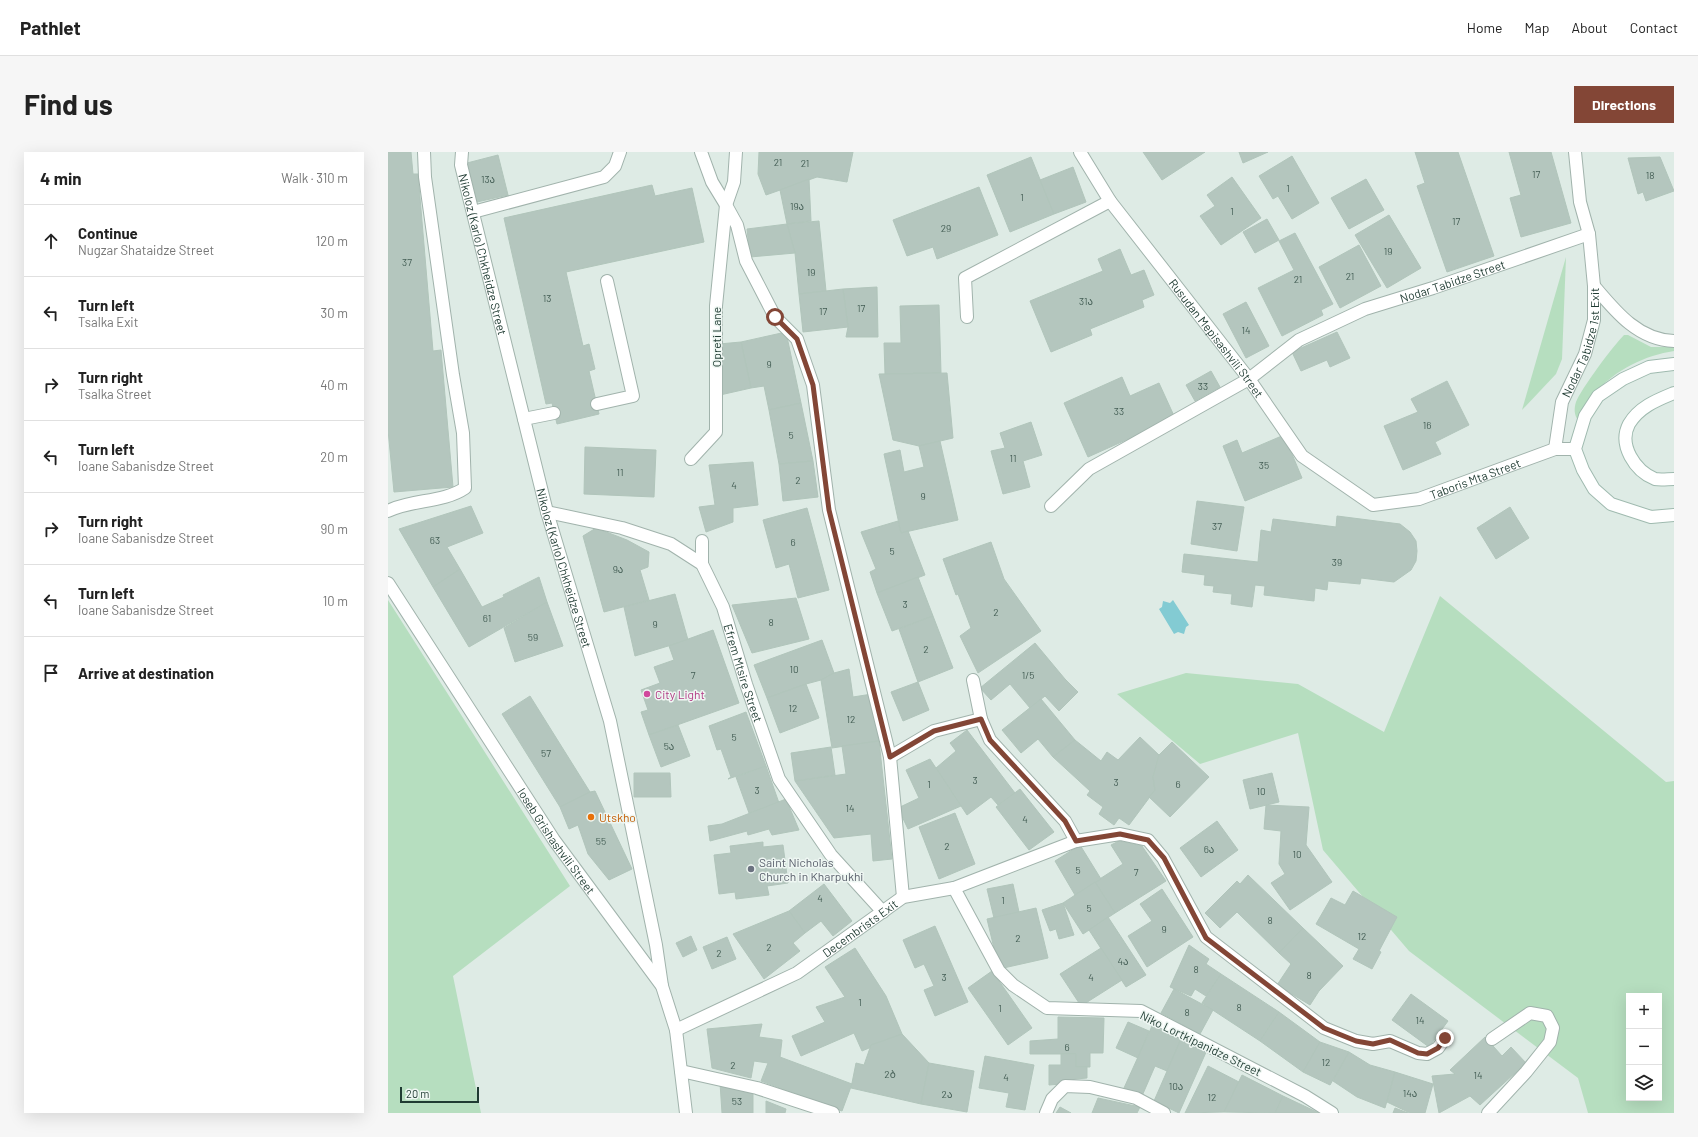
<!DOCTYPE html>
<html lang="en">
<head>
<meta charset="utf-8">
<style>
  :root { --surface:#fff; --page:#f6f6f6; --text:#222; --muted:#767676; --line:#e0e0e0; --accent:#834636 }
  body { margin:0; font-family:Barlow,"Noto Sans Georgian",sans-serif; background:var(--page); color:var(--text) }
  .controls { position:absolute; right:12px; bottom:12px; display:grid; overflow:hidden; border-radius:0px; box-shadow:0 4px 16px #0002 }
  .controls button { width:36px; height:36px; display:grid; place-items:center; padding:0; border:0; border-bottom:1px solid var(--line); background:var(--surface); color:var(--text); font:20px sans-serif }
  .scale { position:absolute; left:12px; bottom:10px; width:79px; box-sizing:border-box; padding-left:4px; border:2px solid #1f3b32; border-top:0; font-size:11px; line-height:14px; white-space:nowrap; color:#1f3b32; -webkit-text-stroke:3px #eff7f3; paint-order:stroke }
  .stop { position:absolute; width:12px; height:12px; margin:-9px; border:3px solid #834636; border-radius:50%; background:#fff }
  .stop.end { background:#834636; border-color:#fff; box-shadow:0 1px 4px #0008 }
  .list { margin:0; padding:0; list-style:none }
  h2 { display:flex; justify-content:space-between; align-items:center; height:52px; margin:0; padding:0 16px; font-size:17px }
  h2 small { font-size:13px; font-weight:400; color:var(--muted) }
  .list li { display:grid; grid-template-columns:26px 1fr auto; gap:12px; align-items:center; box-sizing:border-box; height:72px; padding:0 16px; border-top:1px solid var(--line) }
  .list b { display:block; font-size:15px; white-space:nowrap }
  .list p { margin:0; font-size:13px; white-space:nowrap; color:var(--muted) }
  .list em { font-size:13px; font-style:normal; color:var(--muted) }
  .icon { flex:none; width:22px; height:22px; fill:none; stroke:currentColor; stroke-width:2; stroke-linecap:round; stroke-linejoin:round }
  .map { position:relative; flex:none; width:1286px; height:961px; overflow:hidden; border-radius:0px }
  header { display:flex; align-items:center; gap:24px; box-sizing:border-box; height:56px; padding:0 20px; background:var(--surface); border-bottom:1px solid var(--line) }
  header strong { font-size:19px }
  nav { display:flex; gap:22px; margin-inline-start:auto; font-size:14px }
  .intro { display:flex; align-items:center; justify-content:space-between; box-sizing:border-box; height:96px; padding:0 24px }
  h1 { margin:0; font-size:28px }
  .button { padding:10px 18px; border-radius:0px; background:var(--accent); color:#fff; font-size:14px; font-weight:700 }
  main { display:flex; gap:24px; padding:0 24px }
  aside { flex:1; background:var(--surface); border-radius:0px; box-shadow:0 4px 16px #0002 }
  .map>svg:first-child { display:block }
  .green { fill:#b6debf; fill-rule:evenodd }
  .water { fill:#83cbd3 }
  .building { fill:#b4c6be; stroke:#b1c5bb }
  .lines { fill:none; stroke-linecap:round; stroke-linejoin:round }
  .lane-casing { stroke:#a1b3ac; stroke-width:14 }
  .street-casing { stroke:#a1b3ac; stroke-width:14 }
  .secondary-casing { stroke:#9fbaaf; stroke-width:14 }
  .lane { stroke:#fff; stroke-width:12 }
  .street { stroke:#fff; stroke-width:12 }
  .secondary { stroke:#fff; stroke-width:12 }
  .route { stroke:#834636; stroke-width:5 }
  .hotel-dot { fill:#d1479c; stroke:#eff7f3; stroke-width:1.5 }
  .food-dot { fill:#e8710a; stroke:#eff7f3; stroke-width:1.5 }
  .worship-dot { fill:#6b7280; stroke:#eff7f3; stroke-width:1.5 }
  .labels { text-anchor:middle; dominant-baseline:central; stroke-width:3; stroke-linejoin:round; paint-order:stroke }
  .number-label { font-size:10px; fill:#445e55 }
  .street-label { font-size:12px; fill:#1f3b32; stroke:#eff7f3 }
  .hotel-label { font-size:12px; fill:#b23c85; stroke:#eff7f3; text-anchor:start }
  .food-label { font-size:12px; fill:#c56008; stroke:#eff7f3; text-anchor:start }
  .worship-label { font-size:12px; fill:#5b616d; stroke:#eff7f3; text-anchor:start }
</style>
</head>
<body>
<header>
<strong>Pathlet</strong>
<nav><a>Home</a><a>Map</a><a>About</a><a>Contact</a></nav>
</header>
<div class="intro"><h1>Find us</h1><a class="button">Directions</a></div>
<main>
<aside>
<h2>4 min<small>Walk · 310 m</small></h2>
<ul class="list">
<li><svg class="icon" aria-label="ahead" viewBox="0 0 24 24"><path d="M12 20V5M6 11l6-6 6 6"/></svg><div><b>Continue</b><p>Nugzar Shataidze Street</p></div><em>120 m</em></li>
<li><svg class="icon" aria-label="left" viewBox="0 0 24 24"><path d="M17 20v-9H6M10 6l-5 5 5 5"/></svg><div><b>Turn left</b><p>Tsalka Exit</p></div><em>30 m</em></li>
<li><svg class="icon" aria-label="right" viewBox="0 0 24 24"><path d="M7 20v-9h11M14 6l5 5-5 5"/></svg><div><b>Turn right</b><p>Tsalka Street</p></div><em>40 m</em></li>
<li><svg class="icon" aria-label="left" viewBox="0 0 24 24"><path d="M17 20v-9H6M10 6l-5 5 5 5"/></svg><div><b>Turn left</b><p>Ioane Sabanisdze Street</p></div><em>20 m</em></li>
<li><svg class="icon" aria-label="right" viewBox="0 0 24 24"><path d="M7 20v-9h11M14 6l5 5-5 5"/></svg><div><b>Turn right</b><p>Ioane Sabanisdze Street</p></div><em>90 m</em></li>
<li><svg class="icon" aria-label="left" viewBox="0 0 24 24"><path d="M17 20v-9H6M10 6l-5 5 5 5"/></svg><div><b>Turn left</b><p>Ioane Sabanisdze Street</p></div><em>10 m</em></li>
<li><svg class="icon" aria-label="arrive" viewBox="0 0 24 24"><path d="M6 21V4h12l-3 4 3 4H6"/></svg><div><b>Arrive at destination</b></div></li>
</ul>
</aside>
<div class="map">
<svg width="1286" height="961" viewBox="0 0 1286 961">
  <rect width="100%" height="100%" fill="#deebe5"/>
  <!-- green -->
  <g class="green">
    <polygon points="1178,105 1174,207 1168,222 1134,258"/>
    <path d="M1236 183H1240L1263 195H1286V199C1258 203 1227 218 1208 240 1201 248 1195 259 1190 268 1186 263 1186 256 1188 250 1193 237 1225 194 1236 183Z"/>
    <path d="M1052 444 1278 630 1286 629V961H1200L1190 926 1021 799 935 698 910 581 812 612 729 542 798 521 910 532 996 580ZM1241 844H1271V946H1241Z"/>
    <polygon points="0,448 182,734 65,824 93,961 0,961"/>
  </g>
  <!-- water -->
  <polygon class="water" points="785,448 801,473 798,475 796,482 790,480 786,482 771,457 774,455 775,449 782,451"/>
  <!-- building -->
  <g class="building">
    <polygon points="0,0 23,0 25,22 30,22 45,199 53,198 65,335 6,340 0,278"/>
    <polygon points="371,0 465,0 459,30 429,25 378,43 370,22"/>
    <polygon points="755,0 817,0 774,28"/>
    <polygon points="851,0 880,0 855,11"/>
    <polygon points="1027,0 1070,0 1106,104 1059,120 1029,34 1037,31"/>
    <polygon points="1121,0 1163,0 1183,71 1133,85 1122,46 1133,43"/>
    <polygon points="110,3 120,43 89,50 79,11"/>
    <polygon points="904,4 931,51 904,67 890,44 885,47 871,24"/>
    <polygon points="643,5 666,62 622,80 599,23"/>
    <polygon points="1272,5 1286,39 1258,49 1255,40 1250,42 1240,6"/>
    <polygon points="685,15 698,50 666,62 652,28"/>
    <polygon points="844,25 873,66 833,93 812,64 827,54 819,43"/>
    <polygon points="421,27 423,69 399,72 392,38"/>
    <polygon points="978,27 996,58 961,77 943,46"/>
    <polygon points="264,33 267,44 304,36 316,90 178,120 195,194 201,192 207,217 201,219 211,262 169,272 164,251 158,252 116,66"/>
    <polygon points="591,35 610,83 549,107 545,95 519,104 505,68"/>
    <polygon points="1001,63 1033,116 999,136 967,83"/>
    <polygon points="879,67 891,88 867,101 855,80"/>
    <polygon points="431,69 438,139 411,142 407,101 399,72"/>
    <polygon points="399,72 407,101 362,105 359,77"/>
    <polygon points="907,81 945,152 933,158 935,163 894,184 870,136 906,118 891,89"/>
    <polygon points="971,93 993,134 952,156 931,115"/>
    <polygon points="732,97 743,123 756,118 766,143 754,148 756,155 702,177 704,183 663,200 642,149 715,119 710,107"/>
    <polygon points="489,135 490,185 458,185 460,175 455,137"/>
    <polygon points="455,137 460,175 415,180 411,142"/>
    <polygon points="858,150 881,194 858,206 835,162"/>
    <polygon points="551,153 553,221 497,222 496,191 513,191 512,154"/>
    <polygon points="398,180 413,251 381,258 376,234 363,236 353,190"/>
    <polygon points="949,180 962,206 942,215 939,208 913,219 904,200"/>
    <polygon points="353,190 363,236 332,243 331,192"/>
    <polygon points="823,219 832,235 807,249 798,233"/>
    <polygon points="559,221 565,286 531,294 505,288 491,222"/>
    <polygon points="734,225 742,244 771,231 787,266 700,305 676,251"/>
    <polygon points="1059,229 1081,273 1047,290 1053,302 1015,318 996,274 1030,260 1023,247"/>
    <polygon points="413,251 425,309 391,312 381,258"/>
    <polygon points="643,270 654,303 635,309 642,335 615,342 603,299 617,296 612,281"/>
    <polygon points="896,283 914,326 857,349 835,294 849,288 854,301"/>
    <polygon points="552,289 570,368 513,381 496,302 512,298 516,320 536,315 531,294"/>
    <polygon points="197,295 268,298 266,345 196,342"/>
    <polygon points="425,309 430,345 395,349 391,312"/>
    <polygon points="365,310 370,353 345,356 345,370 318,380 311,355 327,353 321,313"/>
    <polygon points="809,349 856,355 849,399 803,392"/>
    <polygon points="83,354 95,381 59,395 72,417 45,435 11,377"/>
    <polygon points="1122,355 1141,386 1108,407 1089,376"/>
    <polygon points="419,356 441,438 410,446 401,412 388,416 375,368"/>
    <polygon points="949,364 1012,372 1022,380 1028,389 1029,399 1028,409 1023,418 1006,430 973,426 972,432 940,429 939,438 927,436 926,449 876,443 877,434 867,433 864,455 843,452 844,442 825,440 826,434 816,433 817,423 794,420 796,402 870,410 873,378 883,380 885,367 948,375"/>
    <polygon points="510,369 513,381 520,379 537,423 489,441 482,420 488,417 473,380"/>
    <polygon points="208,376 239,388 261,400 260,415 252,418 261,448 216,460 195,384"/>
    <polygon points="603,390 616,427 653,479 590,521 572,484 583,476 570,442 568,443 555,407"/>
    <polygon points="72,417 94,455 116,445 115,443 151,425 159,450 81,495 45,435"/>
    <polygon points="530,425 545,464 504,479 489,441"/>
    <polygon points="287,442 300,488 247,504 236,455"/>
    <polygon points="408,446 421,487 364,501 344,453"/>
    <polygon points="159,450 175,494 127,510 116,476"/>
    <polygon points="545,464 565,516 530,530 511,477"/>
    <polygon points="325,478 351,551 261,583 253,560 260,558 253,538 272,531 266,515 286,508 281,494"/>
    <polygon points="434,488 446,521 433,528 418,532 379,546 366,513"/>
    <polygon points="647,491 677,527 690,540 671,559 657,544 642,556 622,532 603,548 592,536"/>
    <polygon points="461,517 465,545 484,542 491,589 444,596 433,528 446,521"/>
    <polygon points="530,530 541,558 515,569 503,540"/>
    <polygon points="418,532 431,566 392,581 379,546"/>
    <polygon points="142,544 202,640 172,655 114,562"/>
    <polygon points="653,547 687,588 665,605 650,587 633,601 614,578"/>
    <polygon points="358,560 378,614 340,627 343,625 333,597 329,598 321,574"/>
    <polygon points="290,573 302,604 273,615 261,583"/>
    <polygon points="579,578 627,641 610,653 603,645 579,663 548,616 568,599 562,591"/>
    <polygon points="752,585 771,603 765,625 767,638 741,673 731,666 726,673 711,662 715,655 699,643 702,639 665,605 687,588 713,609 719,600 730,608"/>
    <polygon points="491,589 504,707 485,709 483,682 446,686 407,629 458,622 454,594"/>
    <polygon points="784,590 821,625 782,665 761,645 767,638 765,625 771,603"/>
    <polygon points="443,595 447,623 407,629 403,601"/>
    <polygon points="542,607 573,654 520,677 510,656 531,646 518,618"/>
    <polygon points="378,614 391,651 361,661 348,625"/>
    <polygon points="246,621 282,621 283,645 246,645"/>
    <polygon points="884,621 891,650 862,657 855,628"/>
    <polygon points="632,637 666,680 641,698 608,655"/>
    <polygon points="207,639 244,717 221,728 200,702 190,673 181,677 172,655 202,640"/>
    <polygon points="398,647 411,678 384,683 381,677 360,683 359,679 322,689 320,674 334,672"/>
    <polygon points="878,653 921,655 918,693 944,730 902,758 883,731 897,722 891,712 893,679 876,677"/>
    <polygon points="567,661 587,712 551,727 531,675"/>
    <polygon points="829,669 850,698 813,725 792,696"/>
    <polygon points="731,689 754,694 778,729 727,761 707,730 735,712 723,693"/>
    <polygon points="375,690 375,695 395,693 400,731 379,734 381,743 348,747 347,740 331,742 326,703 343,701 342,694"/>
    <polygon points="692,693 713,727 687,743 667,709"/>
    <polygon points="860,723 915,776 891,801 849,760 832,776 817,761 849,729 852,732"/>
    <polygon points="707,730 727,761 695,782 675,751"/>
    <polygon points="436,732 464,769 445,784 433,769 417,781 401,759"/>
    <polygon points="625,732 631,760 606,766 599,737"/>
    <polygon points="774,737 805,785 759,815 740,784 764,769 752,752"/>
    <polygon points="965,739 1009,765 991,799 993,800 984,817 965,807 971,797 928,772 943,746 957,753"/>
    <polygon points="675,751 686,783 671,787 668,777 662,779 654,758"/>
    <polygon points="648,756 660,806 611,817 599,767"/>
    <polygon points="401,759 417,781 405,791 412,799 376,827 345,782"/>
    <polygon points="720,765 758,823 738,835 701,778"/>
    <polygon points="547,774 580,850 547,864 536,838 546,834 536,812 527,816 515,788"/>
    <polygon points="915,776 955,814 931,839 922,853 889,833 903,812 891,801"/>
    <polygon points="303,784 309,798 295,805 288,791"/>
    <polygon points="339,785 348,807 324,817 315,795"/>
    <polygon points="801,793 821,807 818,812 833,822 818,844 807,837 803,844 782,835"/>
    <polygon points="467,796 498,844 514,882 474,899 466,881 413,904 404,884 437,870 428,855 457,845 437,815"/>
    <polygon points="713,796 734,828 693,854 672,822"/>
    <polygon points="604,819 644,876 620,893 580,836"/>
    <polygon points="833,822 891,860 872,889 814,851"/>
    <polygon points="786,837 825,858 812,882 773,861"/>
    <polygon points="1023,842 1060,869 1041,895 1004,868"/>
    <polygon points="891,860 932,890 915,920 872,889"/>
    <polygon points="670,865 716,866 715,901 702,901 702,915 688,915 688,902 642,902 642,889 670,887"/>
    <polygon points="740,870 761,879 750,906 728,896"/>
    <polygon points="374,872 371,885 394,888 392,905 464,932 454,959 373,929 380,911 366,909 363,926 324,916 319,877"/>
    <polygon points="764,874 793,887 779,919 767,914 754,944 736,936"/>
    <polygon points="514,882 541,911 533,952 463,936 468,911 476,913 483,893"/>
    <polygon points="1097,885 1114,904 1123,895 1138,911 1092,953 1082,944 1051,961 1044,924 1067,922 1062,918"/>
    <polygon points="793,887 819,898 791,961 766,949"/>
    <polygon points="932,890 961,900 942,933 915,920"/>
    <polygon points="961,900 982,913 1007,920 997,956 969,945 945,929"/>
    <polygon points="673,902 688,902 688,915 699,915 699,926 688,927 673,930 673,932 661,933 661,913 673,913"/>
    <polygon points="597,904 646,913 637,958 618,955 621,941 591,936"/>
    <polygon points="541,911 586,919 579,960 533,952"/>
    <polygon points="820,914 851,930 836,960 797,961"/>
    <polygon points="1007,920 1045,932 1037,961 1022,961 999,950"/>
    <polygon points="854,923 895,944 887,961 836,960"/>
    <polygon points="332,931 365,937 365,961 334,961"/>
    <polygon points="895,944 931,961 887,961"/>
    <polygon points="710,946 752,955 749,961 704,961"/>
    <polygon points="378,949 398,957 397,961 378,961"/>
    <polygon points="672,955 683,961 668,961"/>
    <polygon points="1007,956 1020,961 1005,961"/>
  </g>
  <g class="lines">
    <defs>
      <g id="lane">
        <polyline points="338,53 349,73 358,109 387,165 409,187 425,233 441,358 502,605 515,745"/>
        <polyline points="85,60 216,25 227,14 232,0"/>
        <polyline points="579,165 577,126 722,49"/>
        <polyline points="209,252 245,244 219,129"/>
        <polyline points="136,267 166,261"/>
        <polyline points="303,307 328,280 328,154 338,53"/>
        <polyline points="663,354 701,317 861,227"/>
        <path d="M0 359C24 347 55 351 77 336L75 281 65 223 37 25 36 0"/>
        <polyline points="314,412 314,389"/>
        <polyline points="585,528 593,567 602,588 677,669 688,689"/>
        <polyline points="502,605 546,579 593,567"/>
        <polyline points="293,919 369,936 445,961"/>
        <polyline points="658,961 664,947 677,934 702,935 748,946 776,961"/>
        <polyline points="944,961 917,944 753,859 659,856 625,833 611,819 566,736 688,689 732,682 760,688 775,706 818,785 936,876 968,889 985,892 1002,889 1030,901 1039,902 1050,896 1057,886"/>
        <polyline points="1100,961 1138,920 1162,890 1165,876 1159,864 1142,861 1104,887"/>
      </g>
      <g id="street">
        <path id="s1" d="M74 0 73 13 159 360 222 569 268 793 274 834"/>
        <polyline points="313,0 324,30 338,53"/>
        <path id="s2" d="M692 0 722 49 861 227 914 304 985 353 1031 347 1167 297H1187"/>
        <polyline points="338,53 346,30 348,0"/>
        <path d="M1206 134C1227 159 1250 188 1286 189"/>
        <path id="s3" d="M861 227 911 188 977 157 1045 136 1201 82"/>
        <path id="s4" d="M1167 297 1174 250 1197 202 1206 168V134L1201 82 1192 50 1187 0"/>
        <path id="s5" d="M159 360 234 376 283 392 314 412 335 455 358 532 391 627 443 703 495 760"/>
        <path id="s6" d="M0 431 166 688 274 834 288 878 298 961"/>
        <path id="s7" d="M288 878 409 821 515 745 566 736"/>
      </g>
      <g id="secondary">
        <polyline points="1286,212 1261,215 1235,227 1210,244 1197,264 1187,297 1195,318 1206,337 1223,352 1263,365 1286,363"/>
        <path d="M1286 241C1269 248 1251 255 1241 272 1230 293 1247 319 1267 327 1273 328 1280 327 1286 327"/>
      </g>
    </defs>
    <!-- lane casing -->
    <use href="#lane" class="lane-casing"/>
    <!-- street casing -->
    <use href="#street" class="street-casing"/>
    <!-- secondary casing -->
    <use href="#secondary" class="secondary-casing"/>
    <!-- lane -->
    <use href="#lane" class="lane"/>
    <!-- street -->
    <use href="#street" class="street"/>
    <!-- secondary -->
    <use href="#secondary" class="secondary"/>
  </g>
  <g class="lines">
    <!-- route -->
    <polyline class="route" points="387,165 409,187 425,233 441,358 502,605 546,579 593,567 602,588 677,669 688,689 732,682 760,688 776,706 818,786 936,876 968,889 985,892 1002,888 1030,901 1039,902 1050,896 1057,886"/>
  </g>
  <!-- markers -->
  <circle class="hotel-dot" cx="259" cy="542" r="4"/>
  <circle class="food-dot" cx="203" cy="665" r="4"/>
  <circle class="worship-dot" cx="363" cy="717" r="4"/>
  <g class="labels">
    <!-- number labels -->
    <g class="number-label">
      <text x="390" y="10">21</text>
      <text x="417" y="11">21</text>
      <text x="1148" y="22">17</text>
      <text x="1262" y="23">18</text>
      <text x="100" y="27">13ა</text>
      <text x="900" y="36">1</text>
      <text x="634" y="45">1</text>
      <text x="409" y="54">19ა</text>
      <text x="844" y="59">1</text>
      <text x="1068" y="69">17</text>
      <text x="558" y="76">29</text>
      <text x="1000" y="99">19</text>
      <text x="19" y="110">37</text>
      <text x="423" y="120">19</text>
      <text x="962" y="124">21</text>
      <text x="910" y="127">21</text>
      <text x="159" y="146">13</text>
      <text x="698" y="149">31ა</text>
      <text x="473" y="156">17</text>
      <text x="435" y="159">17</text>
      <text x="858" y="178">14</text>
      <text x="381" y="212">9</text>
      <text x="815" y="234">33</text>
      <text x="731" y="259">33</text>
      <text x="1039" y="273">16</text>
      <text x="403" y="283">5</text>
      <text x="625" y="306">11</text>
      <text x="876" y="313">35</text>
      <text x="232" y="320">11</text>
      <text x="410" y="328">2</text>
      <text x="346" y="333">4</text>
      <text x="535" y="344">9</text>
      <text x="829" y="374">37</text>
      <text x="47" y="388">63</text>
      <text x="405" y="390">6</text>
      <text x="504" y="399">5</text>
      <text x="949" y="410">39</text>
      <text x="230" y="417">9ა</text>
      <text x="517" y="452">3</text>
      <text x="608" y="460">2</text>
      <text x="99" y="466">61</text>
      <text x="383" y="470">8</text>
      <text x="267" y="472">9</text>
      <text x="145" y="485">59</text>
      <text x="538" y="497">2</text>
      <text x="406" y="517">10</text>
      <text x="305" y="523">7</text>
      <text x="640" y="523">1/5</text>
      <text x="405" y="556">12</text>
      <text x="463" y="567">12</text>
      <text x="346" y="585">5</text>
      <text x="281" y="594">5ა</text>
      <text x="158" y="601">57</text>
      <text x="587" y="628">3</text>
      <text x="728" y="630">3</text>
      <text x="541" y="632">1</text>
      <text x="790" y="632">6</text>
      <text x="369" y="638">3</text>
      <text x="873" y="639">10</text>
      <text x="462" y="656">14</text>
      <text x="637" y="667">4</text>
      <text x="213" y="689">55</text>
      <text x="559" y="694">2</text>
      <text x="821" y="697">6ა</text>
      <text x="909" y="702">10</text>
      <text x="690" y="718">5</text>
      <text x="748" y="720">7</text>
      <text x="432" y="746">4</text>
      <text x="615" y="748">1</text>
      <text x="701" y="756">5</text>
      <text x="882" y="768">8</text>
      <text x="776" y="777">9</text>
      <text x="974" y="784">12</text>
      <text x="630" y="786">2</text>
      <text x="381" y="795">2</text>
      <text x="331" y="801">2</text>
      <text x="735" y="809">4ა</text>
      <text x="808" y="817">8</text>
      <text x="921" y="823">8</text>
      <text x="556" y="825">3</text>
      <text x="703" y="825">4</text>
      <text x="472" y="850">1</text>
      <text x="851" y="855">8</text>
      <text x="612" y="856">1</text>
      <text x="799" y="860">8</text>
      <text x="1032" y="868">14</text>
      <text x="679" y="895">6</text>
      <text x="938" y="910">12</text>
      <text x="345" y="913">2</text>
      <text x="502" y="922">2ბ</text>
      <text x="1090" y="923">14</text>
      <text x="618" y="925">4</text>
      <text x="788" y="934">10ა</text>
      <text x="1022" y="941">14ა</text>
      <text x="559" y="942">2ა</text>
      <text x="824" y="945">12</text>
      <text x="349" y="949">53</text>
    </g>
    <!-- street labels -->
    <g class="street-label">
      <text stroke="none"><textPath href="#s1" startOffset="105">Nikoloz (Karlo) Chkheidze Street</textPath></text>
      <text stroke="none"><textPath href="#s3" startOffset="228">Nodar Tabidze Street</textPath></text>
      <text transform="translate(328 185) rotate(-90)">Opreti Lane</text>
      <text stroke="none"><textPath href="#s2" startOffset="231">Rusudan Mepisashvili Street</textPath></text>
      <text stroke="none"><textPath href="#s4" startOffset="111">Nodar Tabidze 1st Exit</textPath></text>
      <text stroke="none"><textPath href="#s2" startOffset="569">Taboris Mta Street</textPath></text>
      <text stroke="none"><textPath href="#s1" startOffset="429">Nikoloz (Karlo) Chkheidze Street</textPath></text>
      <text stroke="none"><textPath href="#s5" startOffset="282">Efrem Mtsire Street</textPath></text>
      <text stroke="none"><textPath href="#s6" startOffset="308">Ioseb Grishashvili Street</textPath></text>
      <text stroke="none"><textPath href="#s7" startOffset="211">Decembrists Exit</textPath></text>
      <text transform="translate(813 891) rotate(26)">Niko Lortkipanidze Street</text>
    </g>
    <!-- hotel labels -->
    <g class="hotel-label">
      <text x="267" y="542">City Light</text>
    </g>
    <!-- food labels -->
    <g class="food-label">
      <text x="211" y="665">Utskho</text>
    </g>
    <!-- worship labels -->
    <g class="worship-label">
      <text x="371" y="710">Saint Nicholas<tspan x="371" dy="14">Church in Kharpukhi</tspan></text>
    </g>
  </g>
</svg>
<div class="controls">
<button>+</button>
<button>−</button>
<button><svg class="icon" aria-label="layers" viewBox="0 0 24 24"><path d="M12 4l9 5-9 5-9-5zM3 14l9 5 9-5"/></svg></button>
</div>
<div class="scale">20 m</div>
<div class="stop" style="left:387px;top:165px"></div>
<div class="stop end" style="left:1057px;top:886px"></div>
</div>
</main>
</body>
</html>
